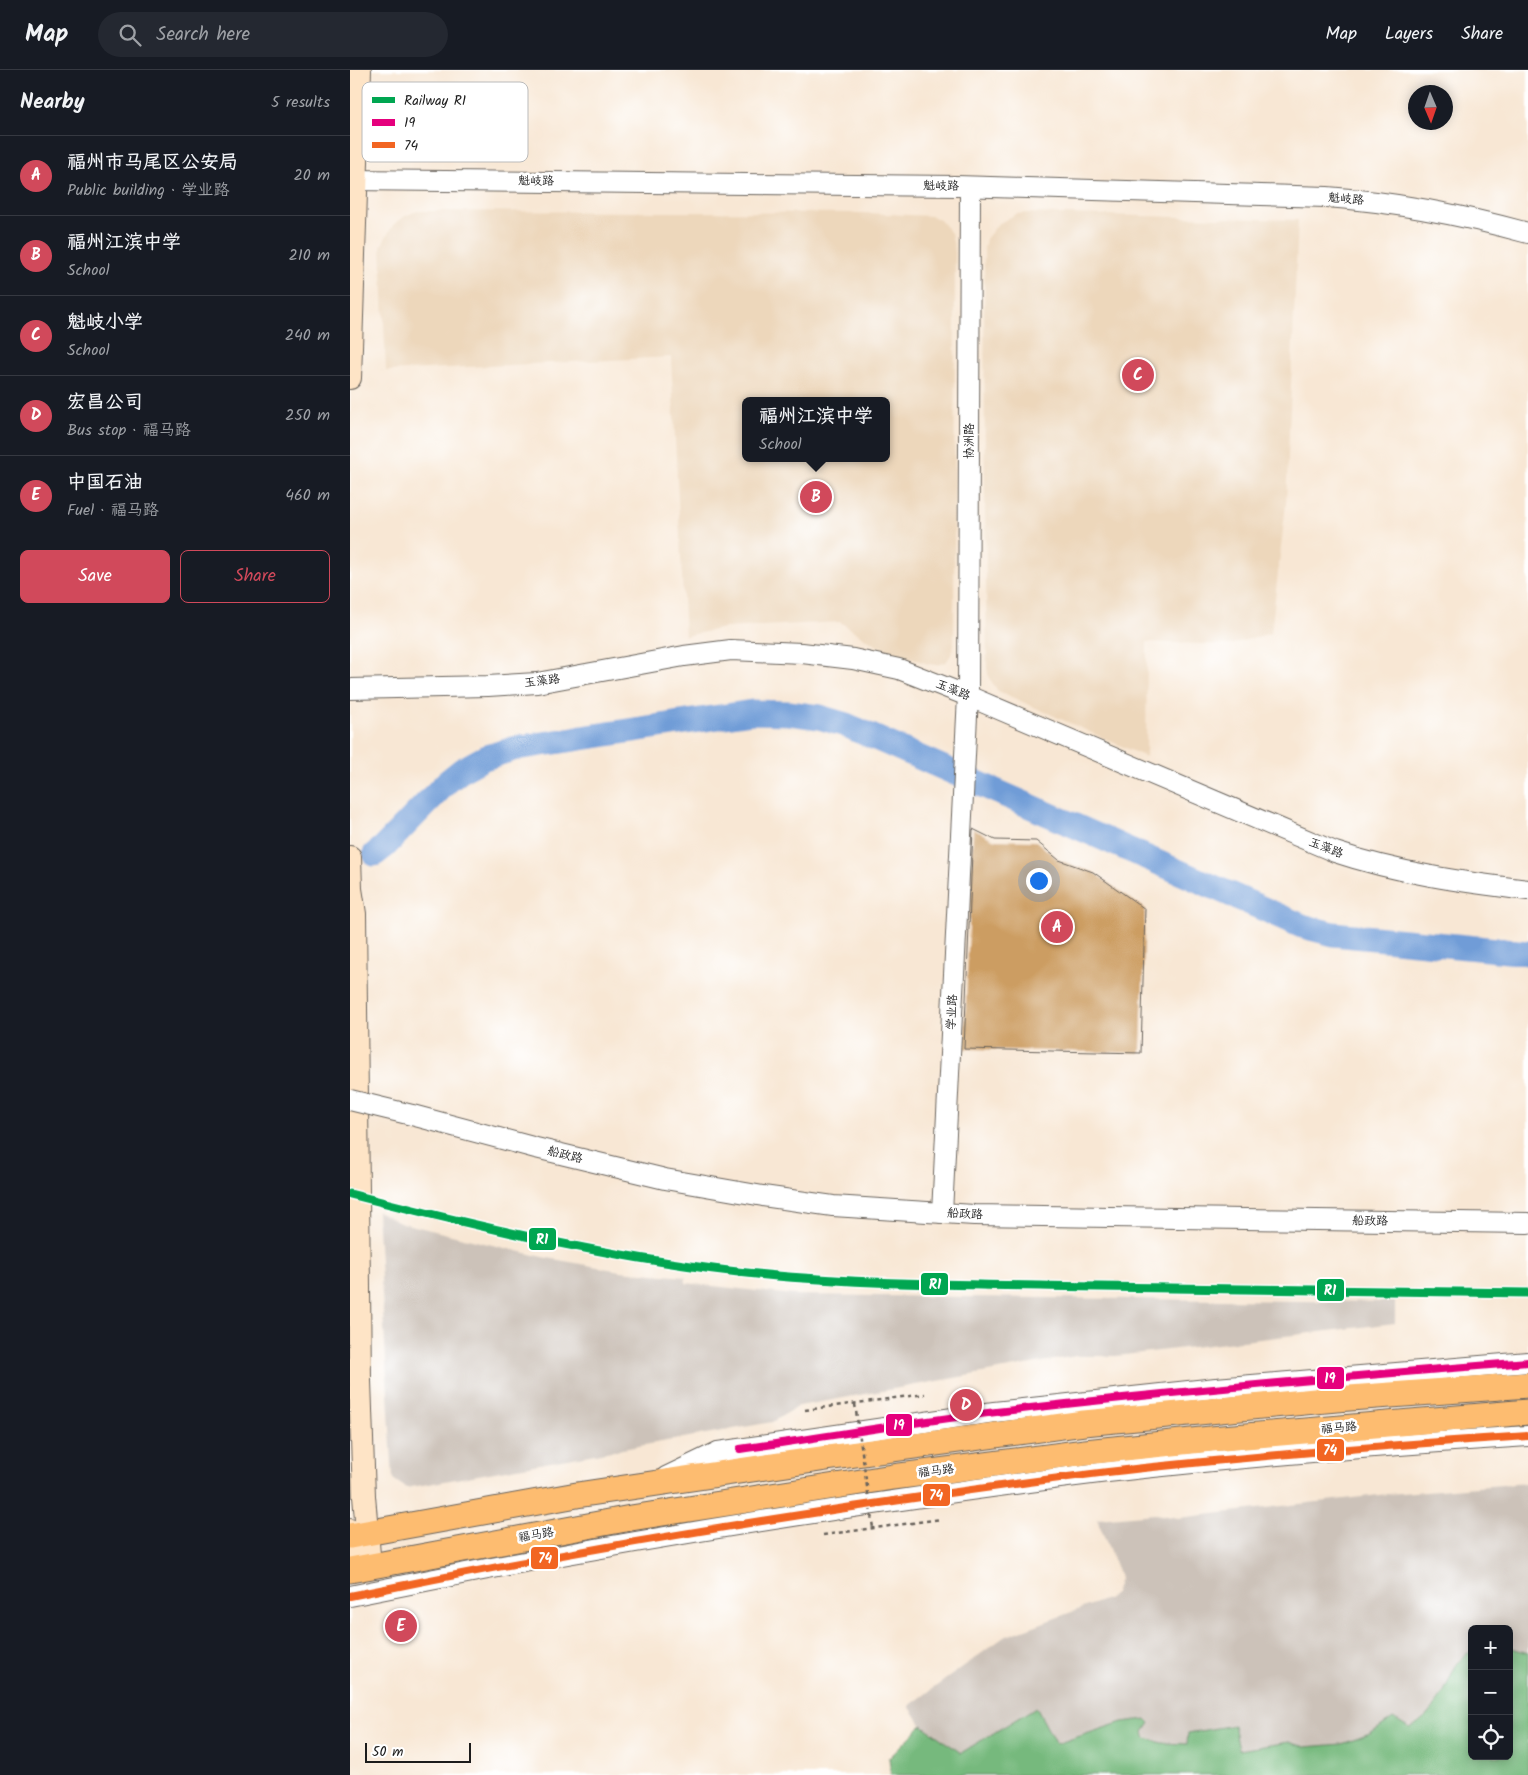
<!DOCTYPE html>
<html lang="en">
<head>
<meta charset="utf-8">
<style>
  :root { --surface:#171b24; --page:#242831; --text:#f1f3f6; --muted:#9ea1a6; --line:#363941; --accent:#d1495b }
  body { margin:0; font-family:Kalam,"LXGW WenKai TC",sans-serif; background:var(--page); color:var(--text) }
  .controls { position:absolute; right:15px; bottom:15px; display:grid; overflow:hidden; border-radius:8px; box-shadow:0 2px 12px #0003 }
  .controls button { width:45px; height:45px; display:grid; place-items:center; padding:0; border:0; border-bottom:1px solid var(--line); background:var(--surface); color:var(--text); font:25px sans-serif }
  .compass { position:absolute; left:1058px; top:15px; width:45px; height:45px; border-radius:50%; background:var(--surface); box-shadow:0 2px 12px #0003; rotate:178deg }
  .scale { position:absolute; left:15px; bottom:12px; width:106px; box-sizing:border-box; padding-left:5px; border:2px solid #1c1c1c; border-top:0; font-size:14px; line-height:18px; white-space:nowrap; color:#1c1c1c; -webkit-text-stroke:4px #fff; paint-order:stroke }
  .you { position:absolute; left:688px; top:810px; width:18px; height:18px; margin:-12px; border:4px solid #fff; border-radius:50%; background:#1a73e8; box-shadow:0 0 0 8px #1a73e833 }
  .badge { display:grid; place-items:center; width:32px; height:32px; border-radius:50%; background:var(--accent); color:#fff; font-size:16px; font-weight:700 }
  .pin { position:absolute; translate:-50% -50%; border:2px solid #fff; box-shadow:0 1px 5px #0006 }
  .popup { position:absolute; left:392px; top:327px; width:148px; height:65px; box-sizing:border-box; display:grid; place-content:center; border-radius:8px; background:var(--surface); filter:drop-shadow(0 1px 4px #0005); font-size:16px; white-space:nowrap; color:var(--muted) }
  .popup b { font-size:19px; color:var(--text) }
  .popup::after { content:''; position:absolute; left:50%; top:100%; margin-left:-10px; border:10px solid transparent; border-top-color:var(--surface) }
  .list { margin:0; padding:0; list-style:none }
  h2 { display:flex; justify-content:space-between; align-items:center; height:65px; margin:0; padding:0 20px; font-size:21px }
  h2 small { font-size:16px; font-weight:400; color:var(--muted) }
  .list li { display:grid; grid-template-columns:32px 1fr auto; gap:15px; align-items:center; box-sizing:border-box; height:80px; padding:0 20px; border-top:1px solid var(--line) }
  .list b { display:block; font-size:19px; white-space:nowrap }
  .list p { margin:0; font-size:16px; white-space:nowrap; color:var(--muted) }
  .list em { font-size:16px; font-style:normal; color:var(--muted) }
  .actions { display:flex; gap:10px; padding:15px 20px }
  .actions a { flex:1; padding:11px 0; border:1px solid var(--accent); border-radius:8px; text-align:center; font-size:18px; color:var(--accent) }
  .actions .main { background:var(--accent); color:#fff }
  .icon { flex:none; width:28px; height:28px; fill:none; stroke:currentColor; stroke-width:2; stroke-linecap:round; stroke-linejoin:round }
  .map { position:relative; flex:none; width:1178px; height:1705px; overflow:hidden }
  header { display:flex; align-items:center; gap:30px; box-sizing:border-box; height:70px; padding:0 25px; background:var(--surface); border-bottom:1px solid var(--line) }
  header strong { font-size:24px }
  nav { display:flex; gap:28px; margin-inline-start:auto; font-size:18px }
  .search { width:350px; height:45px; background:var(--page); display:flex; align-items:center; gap:12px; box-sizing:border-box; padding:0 18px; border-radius:28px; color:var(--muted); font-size:19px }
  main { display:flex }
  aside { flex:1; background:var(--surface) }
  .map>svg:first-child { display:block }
  .built { fill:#edd7bb; fill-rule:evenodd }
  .industrial { fill:#ccc2b9 }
  .forest { fill:#76b97d; stroke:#496a4c }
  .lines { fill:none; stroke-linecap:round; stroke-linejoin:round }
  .river { stroke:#6f9cd7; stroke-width:25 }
  .building { fill:#cc9d62 }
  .tertiary-casing { stroke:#69635c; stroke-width:22 }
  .secondary-casing { stroke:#69635c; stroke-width:24 }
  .primary-casing { stroke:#69635c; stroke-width:27 }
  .path { stroke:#69635c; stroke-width:2.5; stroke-dasharray:4 4; stroke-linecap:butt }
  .tertiary { stroke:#fff; stroke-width:20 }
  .secondary { stroke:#fee4c6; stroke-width:22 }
  .primary { stroke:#fdbc70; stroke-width:25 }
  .tertiary-bridge-casing { stroke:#69635c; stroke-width:22; stroke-linecap:butt }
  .path-bridge { stroke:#69635c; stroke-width:2.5; stroke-dasharray:4 4; stroke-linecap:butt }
  .tertiary-bridge { stroke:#fff; stroke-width:20 }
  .bus-1-casing { stroke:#fff; stroke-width:11 }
  .bus-2-casing { stroke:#fff; stroke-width:11 }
  .bus-1 { stroke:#e5007d; stroke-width:8 }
  .bus-2 { stroke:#f26522; stroke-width:8 }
  .rail-1-casing { stroke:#fff; stroke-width:12 }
  .rail-1 { stroke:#00a651; stroke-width:9 }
  .labels { text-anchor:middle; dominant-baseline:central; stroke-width:5; stroke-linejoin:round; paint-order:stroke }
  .street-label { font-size:12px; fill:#1c1c1c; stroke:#fff }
  .key { fill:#fff; stroke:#bbb; stroke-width:1 }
  .key-label { font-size:14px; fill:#1c1c1c }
  .line-badge { stroke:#fff; stroke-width:2 }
  .badge-label { font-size:14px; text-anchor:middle; font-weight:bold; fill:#fff }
</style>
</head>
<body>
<header>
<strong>Map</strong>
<div class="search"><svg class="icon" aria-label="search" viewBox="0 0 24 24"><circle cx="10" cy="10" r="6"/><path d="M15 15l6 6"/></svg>Search here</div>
<nav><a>Map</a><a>Layers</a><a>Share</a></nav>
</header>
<main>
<aside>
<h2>Nearby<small>5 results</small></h2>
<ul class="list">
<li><span class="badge">A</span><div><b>福州市马尾区公安局</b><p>Public building · 学业路</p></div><em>20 m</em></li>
<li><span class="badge">B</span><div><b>福州江滨中学</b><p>School</p></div><em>210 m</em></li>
<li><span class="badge">C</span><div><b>魁岐小学</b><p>School</p></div><em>240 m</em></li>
<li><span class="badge">D</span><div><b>宏昌公司</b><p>Bus stop · 福马路</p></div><em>250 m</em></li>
<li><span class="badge">E</span><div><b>中国石油</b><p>Fuel · 福马路</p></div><em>460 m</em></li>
</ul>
<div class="actions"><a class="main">Save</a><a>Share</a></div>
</aside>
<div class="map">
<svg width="1178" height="1705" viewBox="0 0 1178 1705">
  <rect width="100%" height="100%" fill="#fff"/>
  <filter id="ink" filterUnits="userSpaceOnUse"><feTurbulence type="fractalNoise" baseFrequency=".02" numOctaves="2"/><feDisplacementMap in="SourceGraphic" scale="10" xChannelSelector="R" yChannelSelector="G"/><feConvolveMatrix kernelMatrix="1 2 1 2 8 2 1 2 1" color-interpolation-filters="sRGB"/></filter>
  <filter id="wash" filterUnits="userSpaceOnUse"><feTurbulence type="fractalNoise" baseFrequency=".0096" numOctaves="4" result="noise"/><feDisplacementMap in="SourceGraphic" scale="20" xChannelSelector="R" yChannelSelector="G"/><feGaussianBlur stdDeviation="1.12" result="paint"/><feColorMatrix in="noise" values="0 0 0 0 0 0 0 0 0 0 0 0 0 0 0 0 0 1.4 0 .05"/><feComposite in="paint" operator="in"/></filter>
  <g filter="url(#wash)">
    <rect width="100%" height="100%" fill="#f8e7d4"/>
    <!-- built -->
    <g class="built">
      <path d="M67 141 513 143 581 146 589 149 601 163 605 182 604 574 601 585 596 592 587 595 578 594 527 576 490 552 374 558 335 566 321 287 36 301 31 176 43 155 55 146ZM396 331H536V388H396Z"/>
      <polygon points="677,143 948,150 936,434 921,563 879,575 797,572 796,687 648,621 639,608 637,598 635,432 634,179 636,169 648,154 666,144"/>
    </g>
    <!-- industrial -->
    <g class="industrial">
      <polygon points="27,1141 52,1153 192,1187 270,1201 335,1207 336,1213 444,1225 1045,1232 1045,1253 766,1286 726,1286 449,1336 422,1352 56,1418 43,1409"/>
      <polygon points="1178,1413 1178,1583 1159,1577 1159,1559 1122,1559 1122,1581 1113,1586 1092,1625 1079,1644 1060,1658 1043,1648 1020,1664 992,1674 955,1677 939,1672 889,1680 827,1673 812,1673 797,1668 794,1662 772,1652 706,1674 686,1637 611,1683 572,1655 559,1636 654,1567 757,1529 765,1524 770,1509 768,1501 747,1449 805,1444 828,1448 1038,1424"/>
    </g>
    <!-- forest -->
    <path class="forest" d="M1159 1577 1178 1583V1705H541L539 1688 572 1655 611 1683 686 1637 706 1674 772 1652 796 1649 800 1653 794 1662 796 1668 812 1673 837 1674 838 1663 884 1655 889 1680 939 1672 955 1677 992 1674 1020 1664 1043 1648 1060 1658C1074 1650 1084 1639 1092 1625 1102 1608 1103 1590 1122 1581V1686H1159Z"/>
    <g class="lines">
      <!-- river -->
      <polyline class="river" points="25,784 34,777 97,712 112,700 134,688 166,678 402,642 439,643 469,647 496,655 952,856 983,864 1178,883"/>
    </g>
    <g id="blocks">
      <!-- building -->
      <polygon class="building" points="623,759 645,770 686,771 709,790 743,802 795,839 791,983 614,979"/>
    </g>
  </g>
  <g filter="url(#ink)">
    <use href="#blocks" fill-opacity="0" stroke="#69635c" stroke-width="1"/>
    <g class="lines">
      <defs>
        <g id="tertiary">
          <path d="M0 110 607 116 977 127C1045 132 1112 145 1178 163"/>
          <path d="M0 619 138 616 187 613 334 586 381 580 452 583 503 589 549 599 618 626 985 782C1048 803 1112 812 1178 820"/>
          <polyline points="62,1045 186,1078 315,1109 413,1126 483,1136 624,1145 1178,1153"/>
          <polyline points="592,1143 618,626 620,117"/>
          <polyline points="316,1407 368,1382 644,1342 866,1318 1178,1292"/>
          <path d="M0 1526C190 1487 380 1454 571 1427 648 1416 725 1405 803 1397 928 1384 1053 1374 1178 1366"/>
        </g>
        <g id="secondary">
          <polyline points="0,308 10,0"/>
          <polyline points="0,787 1,819 5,844 10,1311 14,1426 20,1496"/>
          <polyline points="0,1460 4,1499"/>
        </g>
        <g id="primary">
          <polyline points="0,1466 227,1425 477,1388 734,1353 986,1329 1178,1315"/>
          <polyline points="0,1500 281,1448 543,1407 735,1382 861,1369 1178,1342"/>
        </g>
      </defs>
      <!-- tertiary casing -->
      <use href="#tertiary" class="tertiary-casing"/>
      <!-- secondary casing -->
      <use href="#secondary" class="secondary-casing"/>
      <!-- primary casing -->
      <use href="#primary" class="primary-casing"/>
      <!-- path -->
      <g class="path">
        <polyline points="455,1340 575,1324"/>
        <polyline points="473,1465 591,1449"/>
      </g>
      <!-- tertiary -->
      <use href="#tertiary" class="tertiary"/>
      <!-- secondary -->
      <use href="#secondary" class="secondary"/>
      <!-- primary -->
      <use href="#primary" class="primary"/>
      <defs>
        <polyline id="tertiary-bridge" points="0,1030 62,1045"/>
      </defs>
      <!-- tertiary-bridge casing -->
      <use href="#tertiary-bridge" class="tertiary-bridge-casing"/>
      <!-- path-bridge -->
      <polyline class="path-bridge" points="505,1334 523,1458"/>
      <!-- tertiary-bridge -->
      <use href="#tertiary-bridge" class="tertiary-bridge"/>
      <defs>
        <path id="bus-1" d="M390 1379C475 1367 561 1352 646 1342 823 1321 1000 1306 1178 1292"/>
        <path id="bus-2" d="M0 1526C190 1487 380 1454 571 1427 648 1416 725 1405 803 1397 928 1384 1053 1374 1178 1366"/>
      </defs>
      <!-- bus-1 casing -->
      <use href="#bus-1" class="bus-1-casing"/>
      <!-- bus-2 casing -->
      <use href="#bus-2" class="bus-2-casing"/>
      <!-- bus-1 -->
      <use href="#bus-1" class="bus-1"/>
      <!-- bus-2 -->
      <use href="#bus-2" class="bus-2"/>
      <defs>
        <path id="rail-1" d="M0 1124C141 1160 282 1193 427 1206 534 1215 641 1215 749 1217 892 1219 1035 1221 1178 1223"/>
      </defs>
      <!-- rail-1 casing -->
      <use href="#rail-1" class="rail-1-casing"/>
      <!-- rail-1 -->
      <use href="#rail-1" class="rail-1"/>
    </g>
  </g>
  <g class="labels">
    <!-- street labels -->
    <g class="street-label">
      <text transform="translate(186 111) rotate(1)">魁岐路</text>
      <text transform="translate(591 116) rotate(1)">魁岐路</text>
      <text transform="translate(996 129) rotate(5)">魁岐路</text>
      <text transform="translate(619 371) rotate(-90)">协洲路</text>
      <text transform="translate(192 611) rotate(-7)">玉藻路</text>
      <text transform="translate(603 620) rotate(22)">玉藻路</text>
      <text transform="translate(976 778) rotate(21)">玉藻路</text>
      <text transform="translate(602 942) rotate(-87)">学业路</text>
      <text transform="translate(215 1085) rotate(14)">船政路</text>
      <text transform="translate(615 1144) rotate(3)">船政路</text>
      <text transform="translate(1020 1151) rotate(1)">船政路</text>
      <text transform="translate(989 1358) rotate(-5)">福马路</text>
      <text transform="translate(586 1401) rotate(-7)">福马路</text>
      <text transform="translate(186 1465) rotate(-10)">福马路</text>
    </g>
  </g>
  <!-- legend -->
  <rect x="12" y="12" width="166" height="80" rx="8" class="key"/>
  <rect x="22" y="27" width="23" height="6" fill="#00a651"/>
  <rect x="22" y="49" width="23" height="7" fill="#e5007d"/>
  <rect x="22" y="72" width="23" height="6" fill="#f26522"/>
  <g class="key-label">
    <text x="54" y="35">Railway R1</text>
    <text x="54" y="57">19</text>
    <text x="54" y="80">74</text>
  </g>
  <g class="line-badge">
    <rect x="178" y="1157" width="29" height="24" rx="5" fill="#00a651"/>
    <rect x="570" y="1202" width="29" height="24" rx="5" fill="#00a651"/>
    <rect x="966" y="1208" width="29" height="24" rx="5" fill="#00a651"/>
    <rect x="966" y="1296" width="29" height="24" rx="5" fill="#e5007d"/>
    <rect x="535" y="1343" width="28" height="24" rx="5" fill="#e5007d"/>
    <rect x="966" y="1368" width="29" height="24" rx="5" fill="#f26522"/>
    <rect x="572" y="1413" width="29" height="24" rx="5" fill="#f26522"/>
    <rect x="180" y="1476" width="29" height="24" rx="5" fill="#f26522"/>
  </g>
  <g class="badge-label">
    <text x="192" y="1174">R1</text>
    <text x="585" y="1219">R1</text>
    <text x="980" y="1225">R1</text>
    <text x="980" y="1313">19</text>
    <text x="549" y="1360">19</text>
    <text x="980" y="1385">74</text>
    <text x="586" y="1430">74</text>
    <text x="195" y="1493">74</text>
  </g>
</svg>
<div class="controls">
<button>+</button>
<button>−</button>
<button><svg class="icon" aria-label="locate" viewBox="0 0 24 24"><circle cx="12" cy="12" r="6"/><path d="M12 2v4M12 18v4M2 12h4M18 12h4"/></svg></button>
</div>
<svg class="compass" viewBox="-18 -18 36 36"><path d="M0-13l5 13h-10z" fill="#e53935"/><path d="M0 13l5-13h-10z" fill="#9ea1a6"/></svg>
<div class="scale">50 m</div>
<div class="you"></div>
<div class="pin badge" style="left:707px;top:857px">A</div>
<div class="pin badge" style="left:466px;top:427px">B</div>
<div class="popup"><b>福州江滨中学</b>School</div>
<div class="pin badge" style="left:788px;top:305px">C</div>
<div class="pin badge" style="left:616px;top:1335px">D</div>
<div class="pin badge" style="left:51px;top:1556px">E</div>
</div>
</main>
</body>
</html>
